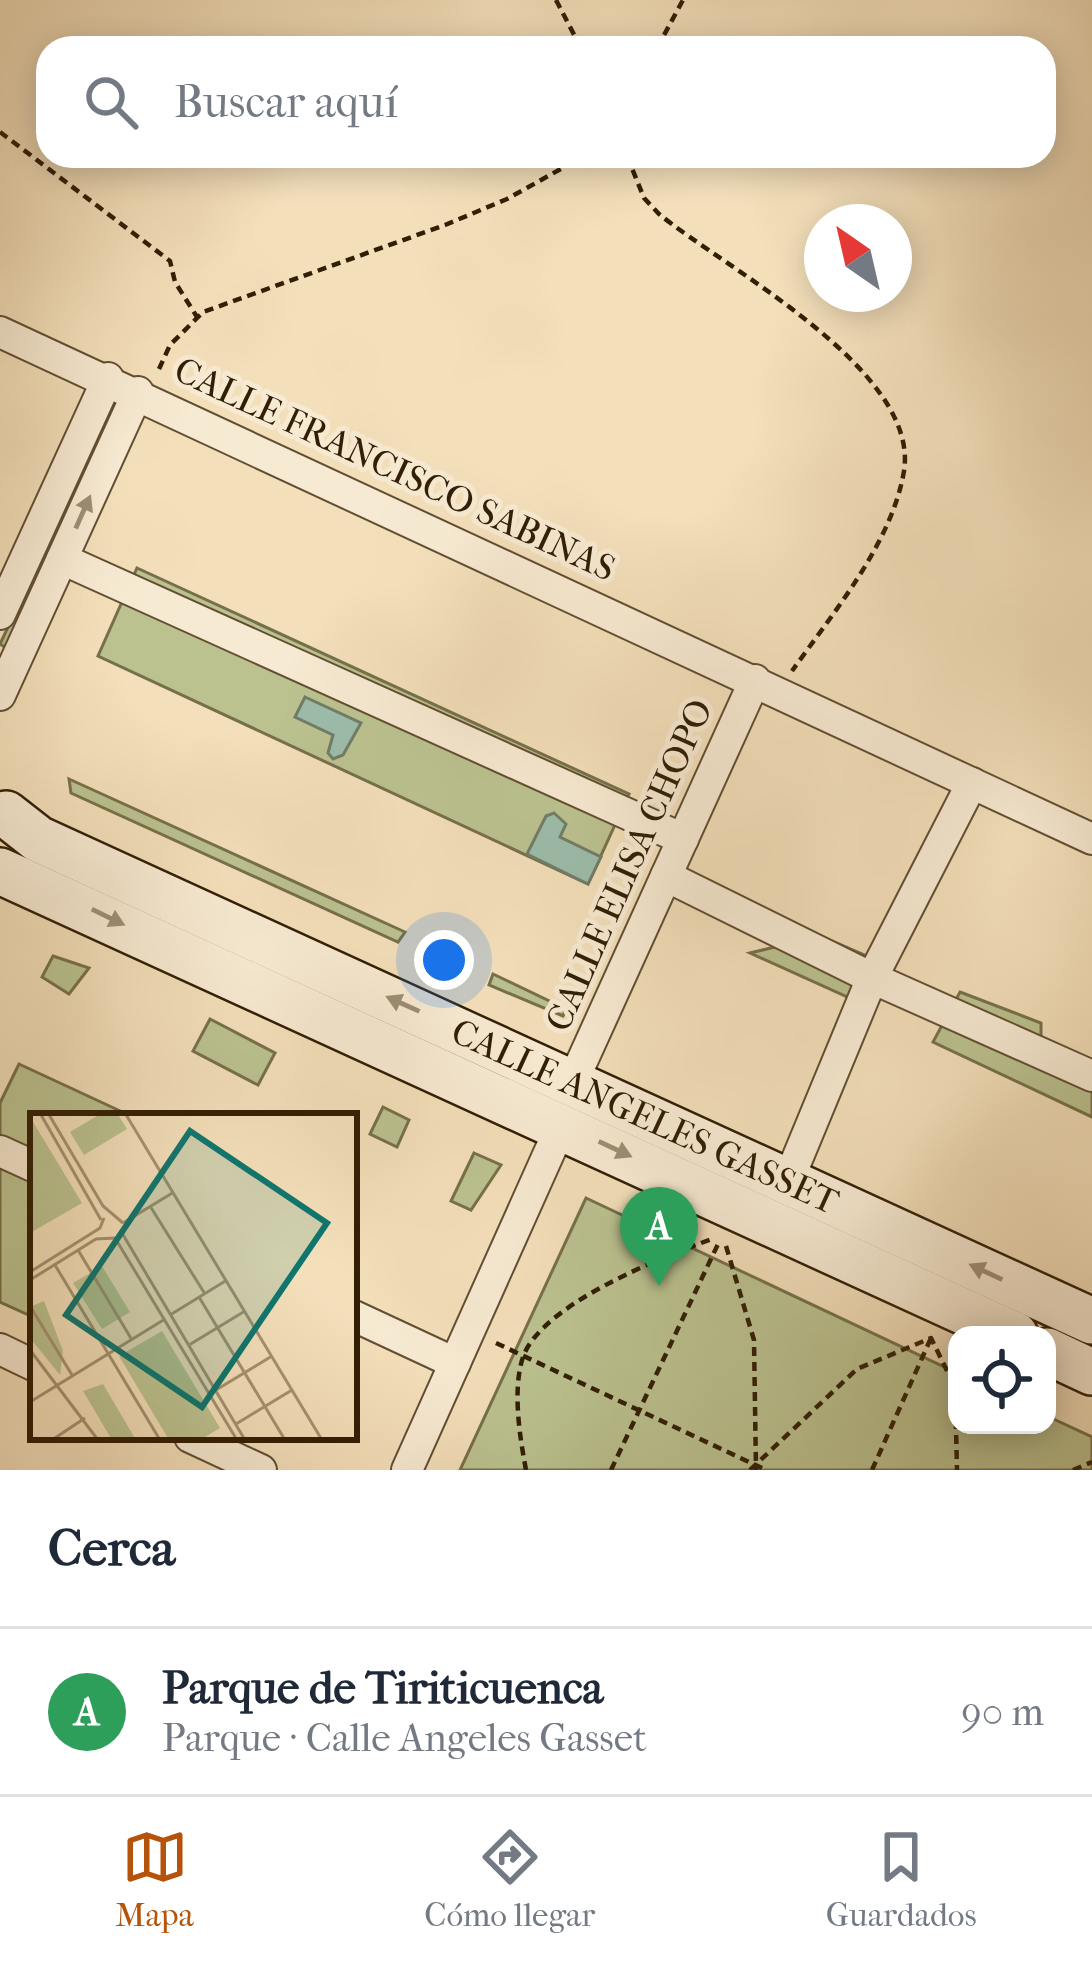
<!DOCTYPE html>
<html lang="es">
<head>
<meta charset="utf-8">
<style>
  :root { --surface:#fff; --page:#f6f6f7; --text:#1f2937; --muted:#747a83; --line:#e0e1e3; --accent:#b45309 }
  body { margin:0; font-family:"IM FELL French Canon",serif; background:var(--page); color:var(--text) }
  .controls { position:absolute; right:36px; bottom:36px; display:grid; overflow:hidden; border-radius:24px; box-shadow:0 6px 30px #0003 }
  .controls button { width:108px; height:108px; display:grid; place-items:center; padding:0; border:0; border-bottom:3px solid var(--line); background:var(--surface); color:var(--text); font:60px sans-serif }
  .compass { position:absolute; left:804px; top:204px; width:108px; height:108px; border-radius:50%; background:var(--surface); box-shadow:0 6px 30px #0003; rotate:326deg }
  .you { position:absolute; left:444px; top:960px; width:42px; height:42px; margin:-30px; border:9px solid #fff; border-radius:50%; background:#1a73e8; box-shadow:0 0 0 18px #1a73e833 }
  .badge { display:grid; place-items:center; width:78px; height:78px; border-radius:50%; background:var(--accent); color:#fff; font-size:39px; font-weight:700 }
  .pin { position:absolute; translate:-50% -99px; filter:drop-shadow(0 3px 6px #0008) }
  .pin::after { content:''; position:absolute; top:63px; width:42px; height:36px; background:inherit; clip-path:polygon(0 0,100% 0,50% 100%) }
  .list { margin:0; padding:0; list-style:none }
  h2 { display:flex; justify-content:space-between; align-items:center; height:156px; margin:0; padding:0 48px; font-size:51px }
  h2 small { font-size:39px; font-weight:400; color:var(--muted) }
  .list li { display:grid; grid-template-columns:78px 1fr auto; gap:36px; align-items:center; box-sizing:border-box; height:168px; padding:0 48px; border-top:3px solid var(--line) }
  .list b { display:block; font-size:45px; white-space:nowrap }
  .list p { margin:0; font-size:39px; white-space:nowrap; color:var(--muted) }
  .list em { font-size:39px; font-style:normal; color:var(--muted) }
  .icon { flex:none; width:66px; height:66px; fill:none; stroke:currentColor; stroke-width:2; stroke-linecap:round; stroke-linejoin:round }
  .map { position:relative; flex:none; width:1092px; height:1470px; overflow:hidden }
  .search { position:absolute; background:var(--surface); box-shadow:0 6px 30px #0003; left:36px; right:36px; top:36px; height:132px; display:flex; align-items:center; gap:30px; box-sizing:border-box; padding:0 42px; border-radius:36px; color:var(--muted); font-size:45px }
  .sheet { height:324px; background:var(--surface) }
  nav { display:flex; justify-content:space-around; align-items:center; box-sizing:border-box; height:168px; border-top:3px solid var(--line); background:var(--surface); font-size:33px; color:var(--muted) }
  nav a { display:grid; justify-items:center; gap:6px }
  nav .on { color:var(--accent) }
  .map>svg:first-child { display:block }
  .green { fill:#bbc290; stroke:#76704a; stroke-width:3 }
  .water { fill:#9cbdab; stroke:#717d68; stroke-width:3 }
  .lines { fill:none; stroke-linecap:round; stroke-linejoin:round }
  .street-casing { stroke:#624e32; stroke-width:34 }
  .secondary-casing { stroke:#311e04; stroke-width:50 }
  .path { stroke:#311e04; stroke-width:4.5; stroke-dasharray:9 6; stroke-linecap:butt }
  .street { stroke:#f7ead2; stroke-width:30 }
  .secondary { stroke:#f7ead2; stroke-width:45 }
  .oneway { fill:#9e8e75 }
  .labels { text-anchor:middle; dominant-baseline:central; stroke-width:10; stroke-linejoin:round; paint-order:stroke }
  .street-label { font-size:36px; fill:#311e04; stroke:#f7ead2 }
  .inset-road { fill:none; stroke:#a59271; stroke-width:3 }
  .view { fill:#0f766e; fill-opacity:0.15; stroke:#0f766e; stroke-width:6 }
  .inset-edge { fill:none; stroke:#311e04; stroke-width:6 }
</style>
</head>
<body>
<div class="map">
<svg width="1092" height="1470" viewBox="0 0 1092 1470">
  <rect width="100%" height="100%" fill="#f3dfba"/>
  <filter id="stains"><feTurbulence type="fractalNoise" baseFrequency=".00167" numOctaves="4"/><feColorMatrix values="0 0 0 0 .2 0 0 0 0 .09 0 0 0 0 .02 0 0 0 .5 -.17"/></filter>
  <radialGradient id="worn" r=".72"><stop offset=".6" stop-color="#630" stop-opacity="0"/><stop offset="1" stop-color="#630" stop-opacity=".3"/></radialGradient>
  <!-- green -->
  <g class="green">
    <polygon points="76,484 89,488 12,652 0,644"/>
    <polygon points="137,568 629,794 588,884 98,656"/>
    <polygon points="69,779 405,932 398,942 71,793"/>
    <polygon points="806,930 876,960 852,999 750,953 792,943"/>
    <polygon points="53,956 89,968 69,994 42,977"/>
    <polygon points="493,974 566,1009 563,1016 489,985"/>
    <polygon points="960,992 1041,1023 1041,1043 1092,1071 1092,1117 933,1042"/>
    <polygon points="210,1019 275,1053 258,1085 193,1051"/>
    <polygon points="19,1064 131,1116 33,1116 33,1317 0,1302 0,1103"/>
    <polygon points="383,1107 409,1120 397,1147 370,1134"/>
    <polygon points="474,1153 501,1165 471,1210 451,1201"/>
    <polygon points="586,1198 957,1373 957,1425 1047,1425 1047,1416 1092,1437 1092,1470 460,1470"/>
  </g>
  <!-- water -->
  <g class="water">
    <polygon points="305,697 361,723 343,755 333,759 328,753 333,735 295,717"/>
    <polygon points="554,813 566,824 560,837 601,857 588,884 527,854 546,816"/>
  </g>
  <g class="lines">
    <defs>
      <g id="street">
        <polyline points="0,332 1092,839"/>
        <polyline points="62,559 683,839"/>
        <polyline points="0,614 108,378"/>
        <polyline points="0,695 138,392"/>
        <polyline points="666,876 872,978 1092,1076"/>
        <polyline points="573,1081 755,680"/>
        <polyline points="0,1151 33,1166"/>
        <polyline points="788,1181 872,978 972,783"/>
        <polyline points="354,1316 455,1363"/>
        <polyline points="0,1349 33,1365"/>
        <polyline points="190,1437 261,1470"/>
        <polyline points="407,1470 562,1124"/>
      </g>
      <g id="secondary">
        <path id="s1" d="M6 814 38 839 1092 1321"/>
        <polyline points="0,871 1015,1335"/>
        <polyline points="1047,1351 1092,1372"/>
      </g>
    </defs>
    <!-- street casing -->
    <use href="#street" class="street-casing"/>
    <!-- secondary casing -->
    <use href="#secondary" class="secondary-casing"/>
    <!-- path -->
    <g class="path">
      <polyline points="556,0 581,48"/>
      <polyline points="657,48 683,0"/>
      <polyline points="0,132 170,261 175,282 197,317"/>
      <path d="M627 156 644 198 659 214C726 269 920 370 904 471 892 543 833 613 792 671"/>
      <polyline points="159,369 170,345 203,312 445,225 507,199 584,156"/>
      <polyline points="726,1246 754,1340 756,1470"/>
      <polyline points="496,1343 766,1470"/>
      <path d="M526 1470C520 1438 512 1390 523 1357 542 1304 662 1257 712 1239"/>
      <polyline points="611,1470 719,1242"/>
      <polyline points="750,1470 857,1369 931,1338 955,1387 957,1470"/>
      <polyline points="872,1470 931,1338"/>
      <polyline points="1073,1470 1092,1462"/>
    </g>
    <!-- street -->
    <use href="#street" class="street"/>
    <!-- secondary -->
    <use href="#secondary" class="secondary"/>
  </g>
  <!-- one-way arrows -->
  <defs><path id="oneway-solid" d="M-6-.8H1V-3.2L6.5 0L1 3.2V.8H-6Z" transform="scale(3)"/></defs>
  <g class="oneway">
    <use href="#oneway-solid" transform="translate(83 512) rotate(-66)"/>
    <use href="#oneway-solid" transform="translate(108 917) rotate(26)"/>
    <use href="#oneway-solid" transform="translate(403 1004) rotate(-156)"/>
    <use href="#oneway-solid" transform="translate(615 1149) rotate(25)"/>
    <use href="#oneway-solid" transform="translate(986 1272) rotate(-155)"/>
  </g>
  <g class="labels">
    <!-- street labels -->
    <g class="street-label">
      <text transform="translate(395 469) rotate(25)">CALLE FRANCISCO SABINAS</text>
      <text transform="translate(629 865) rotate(-66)">CALLE ELISA CHOPO</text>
      <text stroke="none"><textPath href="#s1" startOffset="708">CALLE ANGELES GASSET</textPath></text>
    </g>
  </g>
  <!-- overview -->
  <g transform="translate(30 1113)">
    <rect width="327" height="327" fill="#f3dfba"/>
    <path d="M72 0H87L97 16 54 42 40 19ZM0 4 52 90 0 120ZM72 153 100 199 72 216 43 170ZM14 188 33 238 30 262 0 225V194ZM132 218 190 315 170 327H139L89 243ZM73 271 106 327H82L53 278Z" fill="#bbc290"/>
    <path class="inset-road" d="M10 0 71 107M18 0 73 93 93 110M95 0 292 327M120 93 175 181M93 110 144 79M92 120 215 327M85 125 207 327M48 137 102 227M25 152 130 327M0 159 70 115 74 105M0 167 66 126 85 125M169 184 255 327M0 193 42 262M140 202 197 167M159 232 215 198M0 237 68 327M186 277 242 243M0 289 135 206M206 311 262 277M22 327 55 305"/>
    <path class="view" d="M160 18 297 110 172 294 36 202Z"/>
    <rect width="327" height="327" class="inset-edge"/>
  </g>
  <rect width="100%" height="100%" filter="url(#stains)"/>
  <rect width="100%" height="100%" fill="url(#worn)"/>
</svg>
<div class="controls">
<button><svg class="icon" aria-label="locate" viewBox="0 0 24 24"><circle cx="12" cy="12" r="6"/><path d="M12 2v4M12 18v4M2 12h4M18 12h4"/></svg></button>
</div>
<svg class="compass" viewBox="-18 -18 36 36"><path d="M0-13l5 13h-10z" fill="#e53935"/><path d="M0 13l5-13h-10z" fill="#747a83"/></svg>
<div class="you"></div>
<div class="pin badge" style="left:659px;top:1286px;background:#2e9e5b">A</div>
<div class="search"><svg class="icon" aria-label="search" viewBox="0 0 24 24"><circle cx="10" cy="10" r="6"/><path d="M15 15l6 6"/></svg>Buscar aquí</div>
</div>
<section class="sheet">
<h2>Cerca<small></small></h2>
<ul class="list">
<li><span class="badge" style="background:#2e9e5b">A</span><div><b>Parque de Tiriticuenca</b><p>Parque · Calle Angeles Gasset</p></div><em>90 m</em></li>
</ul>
</section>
<nav>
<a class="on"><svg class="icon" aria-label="map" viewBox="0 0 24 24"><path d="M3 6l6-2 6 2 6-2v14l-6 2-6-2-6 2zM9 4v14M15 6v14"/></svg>Mapa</a>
<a><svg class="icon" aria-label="directions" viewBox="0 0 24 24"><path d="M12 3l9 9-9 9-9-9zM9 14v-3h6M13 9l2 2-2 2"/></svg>Cómo llegar</a>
<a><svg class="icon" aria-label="saved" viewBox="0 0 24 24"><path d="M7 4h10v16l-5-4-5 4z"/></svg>Guardados</a>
</nav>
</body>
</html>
